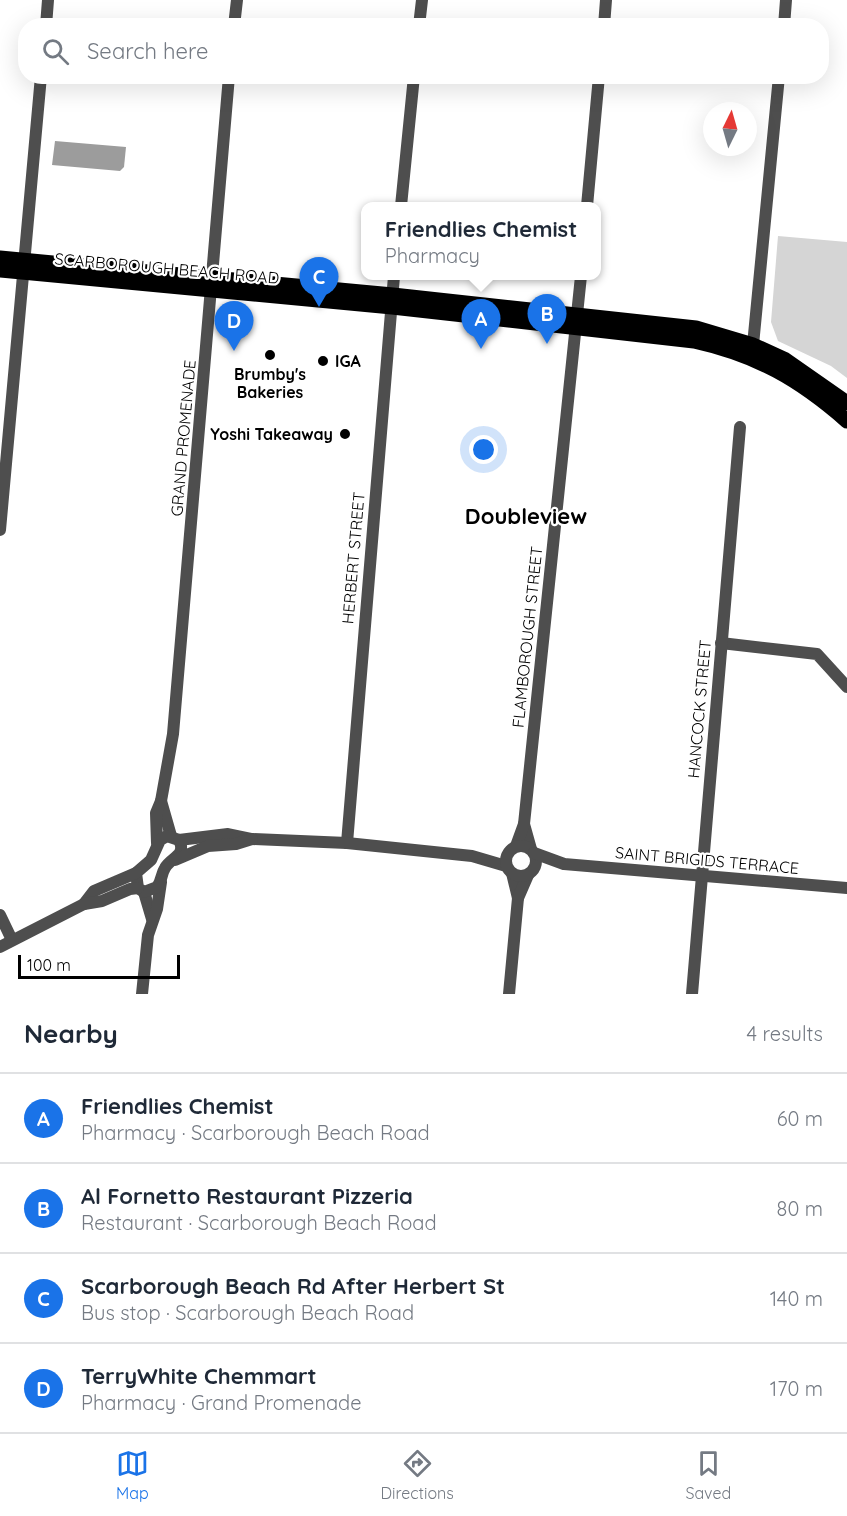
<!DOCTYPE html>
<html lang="en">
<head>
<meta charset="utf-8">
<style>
  :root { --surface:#fff; --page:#f6f6f7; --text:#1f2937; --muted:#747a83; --line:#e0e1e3; --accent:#1a73e8 }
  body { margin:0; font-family:Quicksand,sans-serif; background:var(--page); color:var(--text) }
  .compass { position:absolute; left:703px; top:102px; width:54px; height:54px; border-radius:50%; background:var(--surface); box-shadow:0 6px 24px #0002; rotate:5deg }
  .scale { position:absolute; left:18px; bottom:15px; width:162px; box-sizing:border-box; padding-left:6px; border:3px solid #000; border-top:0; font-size:16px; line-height:21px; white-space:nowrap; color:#000; -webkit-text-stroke:4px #fff; paint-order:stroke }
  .you { position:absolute; left:484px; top:450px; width:21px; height:21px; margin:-15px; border:4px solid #fff; border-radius:50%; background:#1a73e8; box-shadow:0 0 0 9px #1a73e833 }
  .badge { display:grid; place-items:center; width:39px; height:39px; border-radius:50%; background:var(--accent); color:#fff; font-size:20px; font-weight:700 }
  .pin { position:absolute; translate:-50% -50px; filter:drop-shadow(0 2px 3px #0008) }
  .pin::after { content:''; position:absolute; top:32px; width:21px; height:18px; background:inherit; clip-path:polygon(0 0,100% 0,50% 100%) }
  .popup { position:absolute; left:361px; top:202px; width:240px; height:78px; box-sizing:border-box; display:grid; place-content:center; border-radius:12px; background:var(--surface); filter:drop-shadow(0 2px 4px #0005); font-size:20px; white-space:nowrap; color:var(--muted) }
  .popup b { font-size:22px; color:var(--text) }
  .popup::after { content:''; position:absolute; left:50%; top:100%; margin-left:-12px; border:12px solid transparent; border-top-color:var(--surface) }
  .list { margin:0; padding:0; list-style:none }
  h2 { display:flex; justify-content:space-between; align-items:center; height:78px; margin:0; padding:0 24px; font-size:26px }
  h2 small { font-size:20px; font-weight:400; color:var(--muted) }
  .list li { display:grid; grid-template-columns:39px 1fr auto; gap:18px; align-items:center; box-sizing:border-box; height:90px; padding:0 24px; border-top:2px solid var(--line) }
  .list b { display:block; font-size:22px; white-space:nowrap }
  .list p { margin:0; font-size:20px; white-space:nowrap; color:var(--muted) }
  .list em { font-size:20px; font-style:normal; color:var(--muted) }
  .icon { flex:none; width:33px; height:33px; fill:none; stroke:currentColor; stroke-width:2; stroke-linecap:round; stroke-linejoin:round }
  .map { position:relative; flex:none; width:847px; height:994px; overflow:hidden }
  .search { position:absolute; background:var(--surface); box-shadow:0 6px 24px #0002; left:18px; right:18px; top:18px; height:66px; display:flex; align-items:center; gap:15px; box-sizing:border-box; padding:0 21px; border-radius:24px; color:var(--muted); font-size:22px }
  .sheet { height:438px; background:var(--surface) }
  nav { display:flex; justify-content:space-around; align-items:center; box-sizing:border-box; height:84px; border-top:2px solid var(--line); background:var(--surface); font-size:16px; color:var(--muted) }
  nav a { display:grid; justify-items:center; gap:3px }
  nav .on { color:var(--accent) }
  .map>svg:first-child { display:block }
  .green { fill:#d5d5d5 }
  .water { fill:#9c9c9c }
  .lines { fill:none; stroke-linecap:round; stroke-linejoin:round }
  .minor { stroke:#4e4e4e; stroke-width:12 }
  .tertiary { stroke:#4e4e4e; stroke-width:12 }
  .primary { stroke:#000; stroke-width:15 }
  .poi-dot { fill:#000; stroke:#fff; stroke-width:2 }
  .labels { text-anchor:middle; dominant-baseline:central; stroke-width:4.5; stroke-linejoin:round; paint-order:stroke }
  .street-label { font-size:16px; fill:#000; stroke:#fff }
  .poi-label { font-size:16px; font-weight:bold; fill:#000; stroke:#fff; text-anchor:start }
  .district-label { font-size:22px; font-weight:bold; fill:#000; stroke:#fff }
</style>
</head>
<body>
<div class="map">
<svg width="847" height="994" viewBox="0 0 847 994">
  <rect width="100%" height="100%" fill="#fff"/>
  <!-- green -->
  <polygon class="green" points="778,236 847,242 847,378 831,366 778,341 771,322"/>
  <!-- water -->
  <polygon class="water" points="55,141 126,147 124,167 120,171 52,165"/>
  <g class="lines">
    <!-- minor -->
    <g class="minor">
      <polyline points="46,26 48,0"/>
      <polyline points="234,26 237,0"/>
      <polyline points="419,26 422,0"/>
      <polyline points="604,26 606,0"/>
      <polyline points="784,26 786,0"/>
      <polyline points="401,206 414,76"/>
      <polyline points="587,206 599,76"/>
      <polyline points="753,345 779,76"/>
      <polyline points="0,530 41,76"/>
      <polyline points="721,643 817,654 847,687"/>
      <polyline points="161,801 171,836"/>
      <polyline points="524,824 531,849"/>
      <polyline points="157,843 156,813 161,801 173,734 229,76"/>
      <polyline points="347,843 394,276"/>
      <polyline points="516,846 524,824 581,276"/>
      <polyline points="512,873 518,898"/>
      <polyline points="144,892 152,919"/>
      <polyline points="0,915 12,940"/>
      <polyline points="142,994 148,935 157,909 161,882"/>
      <polyline points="509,994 518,898 528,875"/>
      <polyline points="692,994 740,427"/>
    </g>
    <!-- tertiary -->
    <g class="tertiary">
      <path d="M167 836 179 840C187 856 171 857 165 868 161 874 162 881 157 887L144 892 138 888 136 873 151 860 160 840Z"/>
      <polyline points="179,840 228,834 252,839 347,843 472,856 506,866"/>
      <circle cx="521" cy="861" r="15"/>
      <polyline points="534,853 564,864 847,888"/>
      <polyline points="175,860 208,846 236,844 252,839"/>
      <polyline points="84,904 94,891 136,873"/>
      <polyline points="0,947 84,904 102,901 130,889 138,888"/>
    </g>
    <!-- primary -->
    <g class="primary">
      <polyline points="0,258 393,295 696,328 753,345 784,359 847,403"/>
      <path d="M0 270 392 307 694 341C757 355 799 379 847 421"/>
    </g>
  </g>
  <!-- markers -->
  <g class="poi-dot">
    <circle cx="270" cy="355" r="6"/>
    <circle cx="323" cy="361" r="6"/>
    <circle cx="345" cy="434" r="6"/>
  </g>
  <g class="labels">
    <!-- street labels -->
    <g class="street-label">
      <text transform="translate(167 268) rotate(5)">SCARBOROUGH BEACH ROAD</text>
      <text transform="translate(183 438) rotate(-85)">GRAND PROMENADE</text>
      <text transform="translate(353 558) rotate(-85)">HERBERT STREET</text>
      <text transform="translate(527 637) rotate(-84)">FLAMBOROUGH STREET</text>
      <text transform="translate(699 709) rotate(-85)">HANCOCK STREET</text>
      <text transform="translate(707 860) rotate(5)">SAINT BRIGIDS TERRACE</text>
    </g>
    <!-- poi labels -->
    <g class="poi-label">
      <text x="335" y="361">IGA</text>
      <text x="270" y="374" text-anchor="middle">Brumby's<tspan x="270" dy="18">Bakeries</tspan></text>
      <text x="333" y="434" text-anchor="end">Yoshi Takeaway</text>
    </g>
    <!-- district labels -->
    <g class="district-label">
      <text x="526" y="516">Doubleview</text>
    </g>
  </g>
</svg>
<svg class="compass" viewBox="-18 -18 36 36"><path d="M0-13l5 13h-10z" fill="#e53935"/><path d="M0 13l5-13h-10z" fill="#747a83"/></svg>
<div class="scale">100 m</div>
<div class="you"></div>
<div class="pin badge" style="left:481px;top:349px">A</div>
<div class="popup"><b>Friendlies Chemist</b>Pharmacy</div>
<div class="pin badge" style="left:547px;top:344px">B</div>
<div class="pin badge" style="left:319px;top:307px">C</div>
<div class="pin badge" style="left:234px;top:351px">D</div>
<div class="search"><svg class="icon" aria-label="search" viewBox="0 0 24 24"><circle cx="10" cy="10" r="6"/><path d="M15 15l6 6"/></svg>Search here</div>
</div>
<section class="sheet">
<h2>Nearby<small>4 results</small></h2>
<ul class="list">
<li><span class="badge">A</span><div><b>Friendlies Chemist</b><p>Pharmacy · Scarborough Beach Road</p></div><em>60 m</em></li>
<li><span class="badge">B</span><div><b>Al Fornetto Restaurant Pizzeria</b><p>Restaurant · Scarborough Beach Road</p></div><em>80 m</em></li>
<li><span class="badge">C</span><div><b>Scarborough Beach Rd After Herbert St</b><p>Bus stop · Scarborough Beach Road</p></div><em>140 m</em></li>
<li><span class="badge">D</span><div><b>TerryWhite Chemmart</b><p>Pharmacy · Grand Promenade</p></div><em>170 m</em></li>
</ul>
</section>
<nav>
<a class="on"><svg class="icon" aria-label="map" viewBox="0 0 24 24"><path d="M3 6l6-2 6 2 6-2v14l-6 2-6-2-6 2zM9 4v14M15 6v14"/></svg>Map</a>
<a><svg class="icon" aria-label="directions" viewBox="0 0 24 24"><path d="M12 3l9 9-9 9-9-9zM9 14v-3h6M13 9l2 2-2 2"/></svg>Directions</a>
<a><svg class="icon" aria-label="saved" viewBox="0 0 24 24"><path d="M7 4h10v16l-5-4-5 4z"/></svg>Saved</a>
</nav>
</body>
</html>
